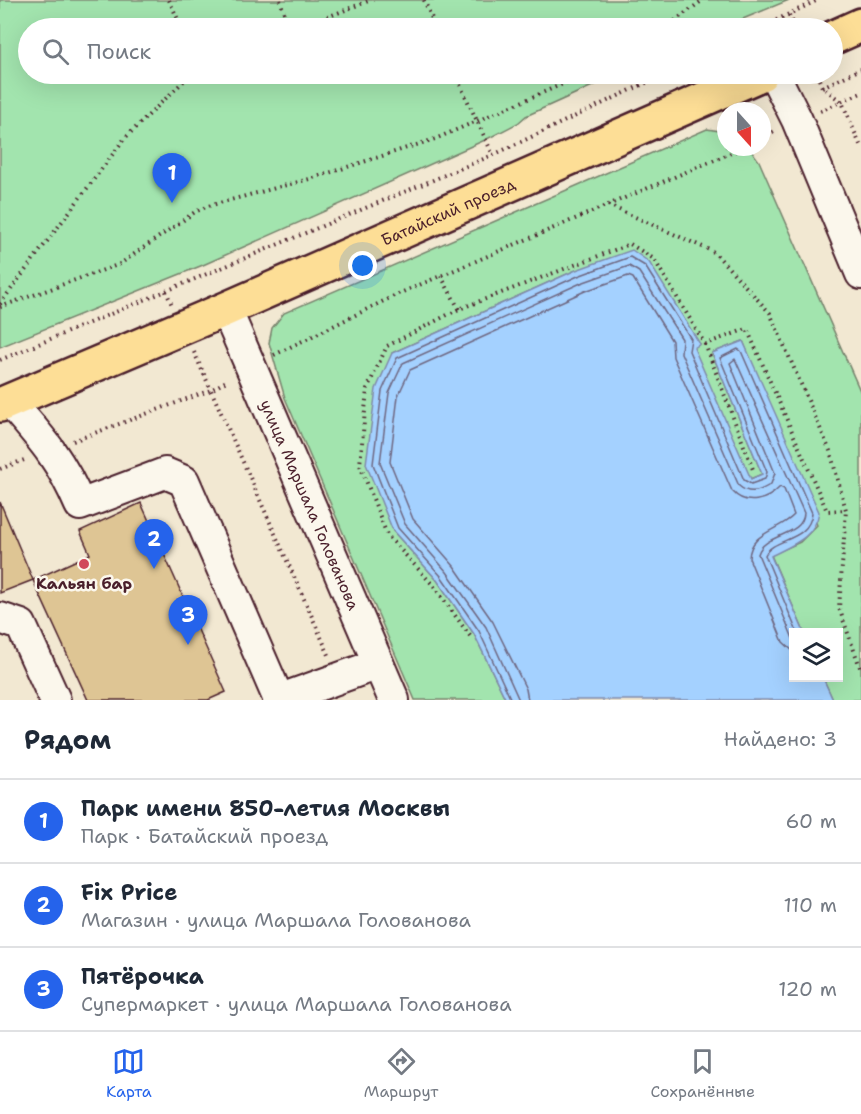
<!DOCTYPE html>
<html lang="ru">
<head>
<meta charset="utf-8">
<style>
  :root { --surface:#fff; --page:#f2f2f3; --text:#1f2937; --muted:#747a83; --line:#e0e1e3; --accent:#2563eb }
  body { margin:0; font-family:"Shantell Sans",sans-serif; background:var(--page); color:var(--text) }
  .controls { position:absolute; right:18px; bottom:18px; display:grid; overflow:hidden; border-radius:0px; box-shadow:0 6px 24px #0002 }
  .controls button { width:54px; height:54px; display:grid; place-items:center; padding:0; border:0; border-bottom:2px solid var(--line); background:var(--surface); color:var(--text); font:30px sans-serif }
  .compass { position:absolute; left:717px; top:102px; width:54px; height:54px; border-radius:50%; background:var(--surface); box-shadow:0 6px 24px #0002; rotate:159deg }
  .you { position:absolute; left:363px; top:266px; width:21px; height:21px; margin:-15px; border:4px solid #fff; border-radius:50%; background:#1a73e8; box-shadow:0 0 0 9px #1a73e833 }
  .badge { display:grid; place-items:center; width:39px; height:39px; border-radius:50%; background:var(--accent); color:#fff; font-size:20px; font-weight:700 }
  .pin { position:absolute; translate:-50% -50px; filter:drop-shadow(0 2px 3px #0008) }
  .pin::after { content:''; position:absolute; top:32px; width:21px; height:18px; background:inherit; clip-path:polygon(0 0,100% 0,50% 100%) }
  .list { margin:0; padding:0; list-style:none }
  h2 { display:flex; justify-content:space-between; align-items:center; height:78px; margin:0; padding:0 24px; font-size:26px }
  h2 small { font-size:20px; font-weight:400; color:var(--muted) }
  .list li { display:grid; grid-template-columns:39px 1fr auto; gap:18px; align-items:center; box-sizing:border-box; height:84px; padding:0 24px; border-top:2px solid var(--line) }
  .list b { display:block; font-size:22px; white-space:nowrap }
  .list p { margin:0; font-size:20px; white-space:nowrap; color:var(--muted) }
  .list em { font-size:20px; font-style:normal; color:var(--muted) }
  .icon { flex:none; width:33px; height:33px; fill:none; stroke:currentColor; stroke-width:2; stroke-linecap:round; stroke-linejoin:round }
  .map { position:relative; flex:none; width:861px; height:700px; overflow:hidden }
  .search { position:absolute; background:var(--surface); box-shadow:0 6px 24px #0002; left:18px; right:18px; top:18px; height:66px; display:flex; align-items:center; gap:15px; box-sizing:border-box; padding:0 21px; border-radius:33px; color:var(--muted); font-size:22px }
  .sheet { height:330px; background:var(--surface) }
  nav { display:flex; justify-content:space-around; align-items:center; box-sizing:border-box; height:84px; border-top:2px solid var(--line); background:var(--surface); font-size:16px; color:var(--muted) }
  nav a { display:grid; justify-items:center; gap:3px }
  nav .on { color:var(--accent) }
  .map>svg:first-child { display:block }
  .green { fill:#a2e4ae; stroke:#76826c; stroke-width:1.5 }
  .water { fill:#a4d1ff; stroke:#808aaa; stroke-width:1.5 }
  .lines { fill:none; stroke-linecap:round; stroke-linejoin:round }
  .shore { stroke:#6e6680; stroke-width:1.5 }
  .building { fill:#dec594; stroke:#4a1f2b; stroke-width:1.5 }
  .minor-casing { stroke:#4a1f2b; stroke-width:34 }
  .major-casing { stroke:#4a1f2b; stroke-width:38 }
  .path { stroke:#4a1f2b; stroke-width:4; stroke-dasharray:1.5 4.5; stroke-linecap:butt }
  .minor { stroke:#fbf7ec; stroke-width:30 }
  .major { stroke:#fdde96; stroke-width:33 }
  .poi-dot { fill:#d1495b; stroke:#fbf7ec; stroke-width:2 }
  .labels { text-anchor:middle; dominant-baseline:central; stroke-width:5; stroke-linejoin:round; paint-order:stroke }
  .street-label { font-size:16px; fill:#4a1f2b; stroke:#fbf7ec }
  .poi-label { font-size:16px; font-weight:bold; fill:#4a1f2b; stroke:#fbf7ec }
</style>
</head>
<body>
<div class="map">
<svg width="861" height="700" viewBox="0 0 861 700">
  <rect width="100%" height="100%" fill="#f2e8d2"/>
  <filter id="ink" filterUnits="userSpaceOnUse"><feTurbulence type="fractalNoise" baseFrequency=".0167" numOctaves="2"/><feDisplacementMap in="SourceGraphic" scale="12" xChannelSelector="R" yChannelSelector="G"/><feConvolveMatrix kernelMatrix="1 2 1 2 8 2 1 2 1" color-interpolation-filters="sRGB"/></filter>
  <g filter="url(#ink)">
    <!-- green -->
    <g class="green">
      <polygon points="0,0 789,0 721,28 28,28 28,74 619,74 526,116 518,123 485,140 203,265 0,347"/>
      <polygon points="707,129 726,132 726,147 749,147 759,161 861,393 861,700 833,700 823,678 838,678 838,632 804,632 771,555 800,542 817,525 743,341 712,353 762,474 750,479 693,347 700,344 576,270 392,353 393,531 437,580 474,634 506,700 415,700 285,398 269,343 272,328 284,313"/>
    </g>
    <!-- water -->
    <path class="water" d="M632 250 649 262 700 344 694 348 751 479 762 474 712 353 743 341 819 512C815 538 792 545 771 556L804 632H794V678H823L833 700H506L474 634 437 580 393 531 366 464 376 389 392 353 576 270Z"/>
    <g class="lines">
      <!-- shore -->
      <g class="shore">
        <path d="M511 700 479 631 441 576 398 528 373 464 382 391 397 358 578 276 630 257 645 266 691 339 689 351 744 480 751 484 765 479 767 472 720 358 738 349 741 351 812 513C809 542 774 537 765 555L797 632"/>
        <path d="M519 700 486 627 447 572 405 524 380 463 389 393 403 363 581 283 629 266 639 272 682 339 681 353 739 486C749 495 761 491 771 484L775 473 730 363 735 359 804 513C803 537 764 533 758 554L794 641"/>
        <path d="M528 700 526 689 493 622 454 566 413 519 390 462 398 396 410 370 585 291 628 276 633 278 672 341 673 357 732 491C746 507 767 501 780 487L784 489 794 515C779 531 750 532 749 558L783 642 794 652"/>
      </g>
    </g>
    <!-- building -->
    <g class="building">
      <polygon points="0,502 33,580 0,593"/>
      <polygon points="141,503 226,692 208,700 88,700 33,580 90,554 80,531"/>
    </g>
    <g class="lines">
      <defs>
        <g id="minor">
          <polyline points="774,74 797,120 861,274"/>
          <path id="s1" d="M226 309 394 700"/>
          <path d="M9 401C42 439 60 458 80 505L165 473 184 481 279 700"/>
          <polyline points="0,618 21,625 55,700"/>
          <polyline points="278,700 378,664"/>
        </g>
        <g id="major">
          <polyline points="832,38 861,25"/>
          <path id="s2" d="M0 405 226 309 761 74"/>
        </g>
      </defs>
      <!-- minor casing -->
      <use href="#minor" class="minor-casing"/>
      <!-- major casing -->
      <use href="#major" class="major-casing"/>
      <!-- path -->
      <g class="path">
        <polyline points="169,0 182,28"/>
        <polyline points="280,0 289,28"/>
        <polyline points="424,0 436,28"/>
        <polyline points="789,15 796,28"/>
        <polyline points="299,28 371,0"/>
        <polyline points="665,28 703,0"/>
        <polyline points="760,28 818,0"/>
        <polyline points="455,74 493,155"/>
        <polyline points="817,74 822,87 842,102 861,147"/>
        <polyline points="822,87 861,69"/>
        <polyline points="820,111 861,93"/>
        <polyline points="762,138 775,131"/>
        <polyline points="608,205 714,252 770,313 830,451 846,510 839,608 861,670"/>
        <polyline points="441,276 459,309"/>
        <polyline points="166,291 172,305"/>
        <polyline points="0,304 125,138 191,74"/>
        <polyline points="0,307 120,264 195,212 208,206 313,178 435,139 586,74"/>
        <polyline points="705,344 754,472"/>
        <polyline points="194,352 329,655"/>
        <polyline points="274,355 398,294 745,147"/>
        <polyline points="0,360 493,155 665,74"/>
        <polyline points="73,441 211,390 228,380"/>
        <polyline points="0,469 24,460"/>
        <polyline points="470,636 433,585 387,535 360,465 367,389 387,346 459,309 630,244 654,259 705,344 747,329 827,511 846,510"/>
      </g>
      <!-- minor -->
      <use href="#minor" class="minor"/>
      <!-- major -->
      <use href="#major" class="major"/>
    </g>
  </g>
  <!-- markers -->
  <circle class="poi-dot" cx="84" cy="564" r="6"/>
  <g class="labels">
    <!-- street labels -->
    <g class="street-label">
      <text stroke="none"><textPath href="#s2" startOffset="488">Батайский проезд</textPath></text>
      <text stroke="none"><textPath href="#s1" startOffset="213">улица Маршала Голованова</textPath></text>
    </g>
    <!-- poi labels -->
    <g class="poi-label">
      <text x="84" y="583">Кальян бар</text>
    </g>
  </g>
</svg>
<div class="controls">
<button><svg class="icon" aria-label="layers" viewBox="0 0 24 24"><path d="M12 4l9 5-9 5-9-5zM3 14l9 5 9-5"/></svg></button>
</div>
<svg class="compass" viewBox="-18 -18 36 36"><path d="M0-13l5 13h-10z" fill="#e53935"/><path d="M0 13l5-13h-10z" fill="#747a83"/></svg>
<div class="you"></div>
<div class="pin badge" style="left:172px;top:203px">1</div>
<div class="pin badge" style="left:154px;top:569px">2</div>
<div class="pin badge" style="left:188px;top:645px">3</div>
<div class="search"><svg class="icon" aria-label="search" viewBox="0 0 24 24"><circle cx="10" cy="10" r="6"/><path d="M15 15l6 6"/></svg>Поиск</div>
</div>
<section class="sheet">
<h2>Рядом<small>Найдено: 3</small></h2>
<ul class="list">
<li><span class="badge">1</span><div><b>Парк имени 850-летия Москвы</b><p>Парк · Батайский проезд</p></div><em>60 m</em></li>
<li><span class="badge">2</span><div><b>Fix Price</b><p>Магазин · улица Маршала Голованова</p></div><em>110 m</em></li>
<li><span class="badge">3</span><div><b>Пятёрочка</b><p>Супермаркет · улица Маршала Голованова</p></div><em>120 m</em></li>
</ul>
</section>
<nav>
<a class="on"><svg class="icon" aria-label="map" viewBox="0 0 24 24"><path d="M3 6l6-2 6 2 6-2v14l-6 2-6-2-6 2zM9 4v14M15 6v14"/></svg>Карта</a>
<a><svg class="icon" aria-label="directions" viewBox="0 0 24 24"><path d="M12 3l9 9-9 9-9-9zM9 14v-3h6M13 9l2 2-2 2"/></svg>Маршрут</a>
<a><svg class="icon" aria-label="saved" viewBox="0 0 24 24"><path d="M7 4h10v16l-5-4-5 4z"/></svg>Сохранённые</a>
</nav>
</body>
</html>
